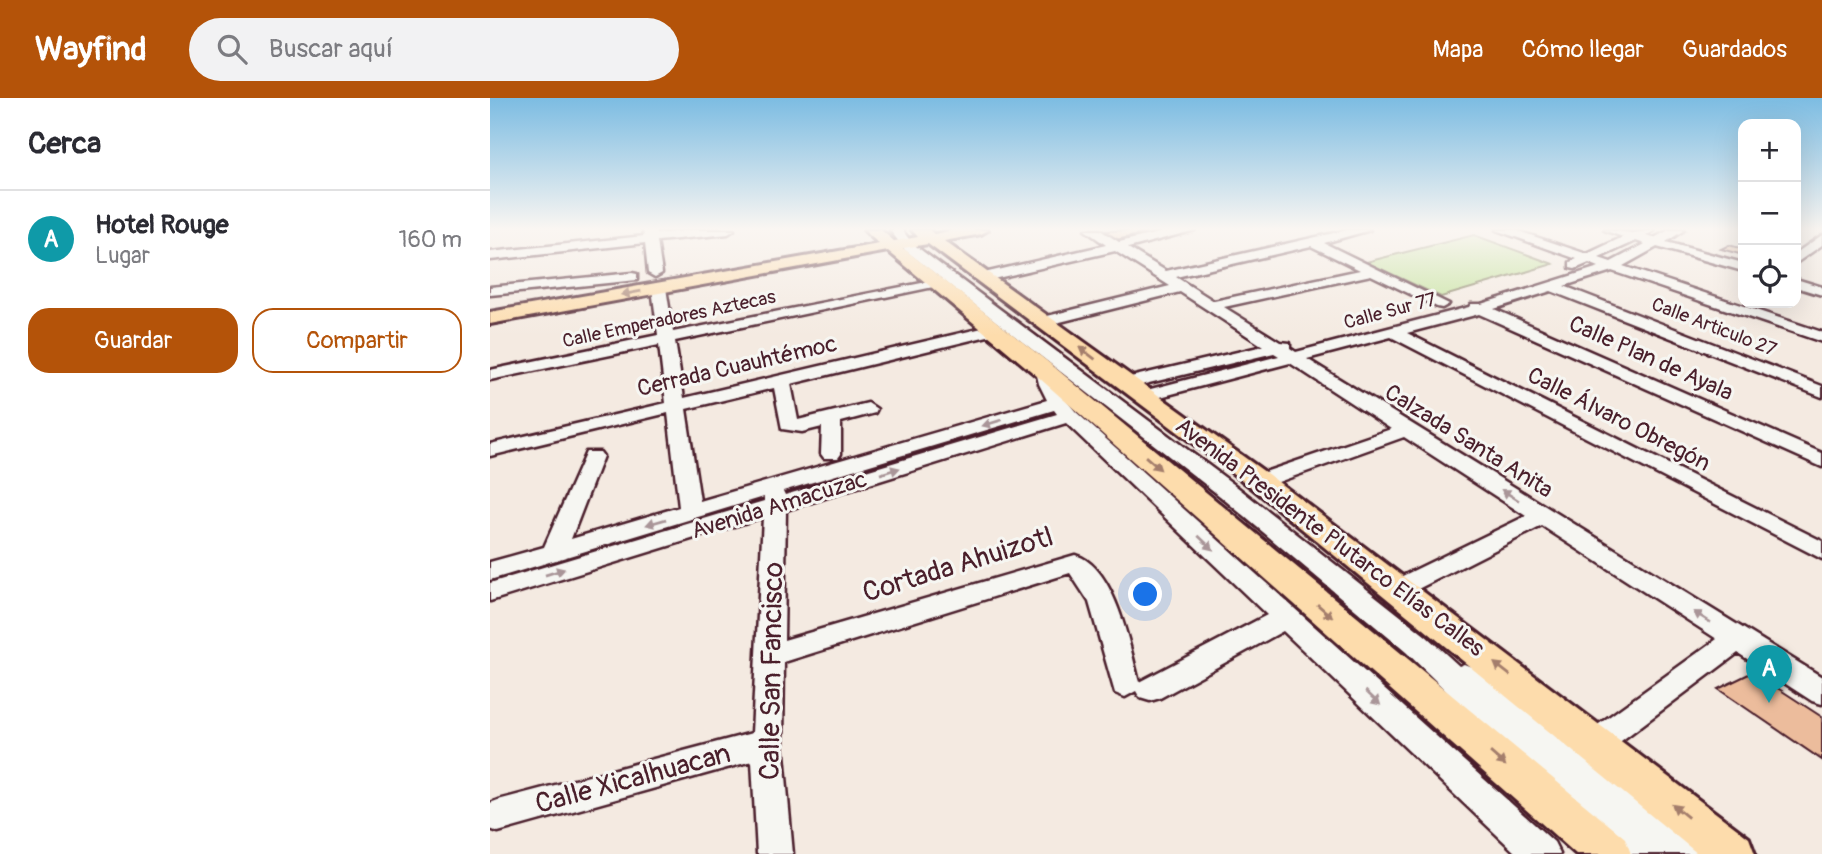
<!DOCTYPE html>
<html lang="es">
<head>
<meta charset="utf-8">
<style>
  :root { --surface:#fff; --page:#f2f2f3; --text:#2b2b33; --muted:#7c7c81; --line:#e1e1e2; --accent:#b45309 }
  body { margin:0; font-family:Pangolin,sans-serif; background:var(--page); color:var(--text) }
  .controls { position:absolute; right:21px; top:21px; display:grid; overflow:hidden; border-radius:14px; box-shadow:0 7px 28px #0002 }
  .controls button { width:63px; height:63px; display:grid; place-items:center; padding:0; border:0; border-bottom:2px solid var(--line); background:var(--surface); color:var(--text); font:35px sans-serif }
  .you { position:absolute; left:656px; top:497px; width:24px; height:24px; margin:-18px; border:5px solid #fff; border-radius:50%; background:#1a73e8; box-shadow:0 0 0 10px #1a73e833 }
  .badge { display:grid; place-items:center; width:46px; height:46px; border-radius:50%; background:var(--accent); color:#fff; font-size:23px; font-weight:700 }
  .pin { position:absolute; translate:-50% -58px; filter:drop-shadow(0 2px 4px #0008) }
  .pin::after { content:''; position:absolute; top:37px; width:24px; height:21px; background:inherit; clip-path:polygon(0 0,100% 0,50% 100%) }
  .list { margin:0; padding:0; list-style:none }
  h2 { display:flex; justify-content:space-between; align-items:center; height:91px; margin:0; padding:0 28px; font-size:30px }
  h2 small { font-size:23px; font-weight:400; color:var(--muted) }
  .list li { display:grid; grid-template-columns:46px 1fr auto; gap:21px; align-items:center; box-sizing:border-box; height:98px; padding:0 28px; border-top:2px solid var(--line) }
  .list b { display:block; font-size:26px; white-space:nowrap }
  .list p { margin:0; font-size:23px; white-space:nowrap; color:var(--muted) }
  .list em { font-size:23px; font-style:normal; color:var(--muted) }
  .actions { display:flex; gap:14px; padding:21px 28px }
  .actions a { flex:1; padding:16px 0; border:2px solid var(--accent); border-radius:21px; text-align:center; font-size:24px; color:var(--accent) }
  .actions .main { background:var(--accent); color:#fff }
  .icon { flex:none; width:38px; height:38px; fill:none; stroke:currentColor; stroke-width:2; stroke-linecap:round; stroke-linejoin:round }
  .map { position:relative; flex:none; width:1332px; height:756px; overflow:hidden }
  header { display:flex; align-items:center; gap:42px; box-sizing:border-box; height:98px; padding:0 35px; background:var(--accent); color:#fff }
  header strong { font-size:33px }
  nav { display:flex; gap:38px; margin-inline-start:auto; font-size:24px }
  .search { width:490px; height:63px; background:var(--page); display:flex; align-items:center; gap:18px; box-sizing:border-box; padding:0 24px; border-radius:38px; color:var(--muted); font-size:26px }
  main { display:flex }
  aside { flex:1; background:var(--surface) }
  .map>svg:first-child { display:block }
  .green { fill:#c3e29b; stroke:#868063; stroke-width:2 }
  .building { fill:#ecbc9c; stroke:#4a1f2b; stroke-width:2 }
  .lines { fill:none; stroke-linecap:round; stroke-linejoin:round }
  .minor-casing { stroke:#4a1f2b; stroke-width:5 }
  .major-casing { stroke:#4a1f2b; stroke-width:6 }
  .minor { fill:#f6f6f2; fill-rule:evenodd }
  .major { fill:#fddcac; fill-rule:evenodd }
  .oneway { fill:#a47e6c }
  .oneway2 { fill:#a99598 }
  .labels { text-anchor:middle; dominant-baseline:central; stroke-width:6; stroke-linejoin:round; paint-order:stroke }
  .far-street-label { font-size:19px; fill:#4a1f2b; stroke:#f6f6f2 }
  .street-label { font-size:23px; fill:#4a1f2b; stroke:#f6f6f2 }
  .near-street-label { font-size:28px; fill:#4a1f2b; stroke:#f6f6f2 }
</style>
</head>
<body>
<header>
<strong>Wayfind</strong>
<div class="search"><svg class="icon" aria-label="search" viewBox="0 0 24 24"><circle cx="10" cy="10" r="6"/><path d="M15 15l6 6"/></svg>Buscar aquí</div>
<nav><a>Mapa</a><a>Cómo llegar</a><a>Guardados</a></nav>
</header>
<main>
<aside>
<h2>Cerca<small></small></h2>
<ul class="list">
<li><span class="badge" style="background:#0f9aa8">A</span><div><b>Hotel Rouge</b><p>Lugar</p></div><em>160 m</em></li>
</ul>
<div class="actions"><a class="main">Guardar</a><a>Compartir</a></div>
</aside>
<div class="map">
<svg width="1332" height="756" viewBox="0 0 1332 756">
  <rect width="100%" height="100%" fill="#f4eae1"/>
  <filter id="ink" filterUnits="userSpaceOnUse"><feTurbulence type="fractalNoise" baseFrequency=".0143" numOctaves="2"/><feDisplacementMap in="SourceGraphic" scale="14" xChannelSelector="R" yChannelSelector="G"/><feConvolveMatrix kernelMatrix="1 2 1 2 8 2 1 2 1" color-interpolation-filters="sRGB"/></filter>
  <g filter="url(#ink)">
    <!-- green -->
    <polygon class="green" points="984,137 1063,166 951,199 876,164"/>
    <!-- building -->
    <g class="building">
      <polygon points="647,132 653,136 626,142 612,133"/>
      <polygon points="1239,147 1253,151 1253,157 1231,151"/>
      <polygon points="1263,574 1332,619 1332,662 1228,591"/>
    </g>
    <g class="lines">
      <defs>
        <g id="minor">
          <polygon points="153,132 165,132 166,136 203,132 244,132 238,136 167,143 172,175 165,179 158,175 155,145 0,162 0,154 154,138"/>
          <path d="M400 132H412L423 146 746 388 936 538 969 568 974 566 984 570 1053 613 1092 643 1095 636 1227 541 1052 428 918 496 909 499 900 496 896 490 900 484 1036 418 914 339 777 388H763L759 383 763 378 901 331 800 265 655 303 649 302 646 298 649 294 789 258 784 255 638 290 632 289 629 285 632 281 773 248 690 194 554 228 549 226 546 223 549 220 680 188 625 153 494 183 487 179 494 175 616 147 595 132H610L629 144 682 132H705L638 150 676 173 857 132H880L834 145 959 206 952 210 947 209 881 177 734 209 790 244 800 245V250L806 254 979 209 981 206H991L1109 169 1099 165 1085 171 1080 170V164L1087 161 1006 132H1025L1097 156 1133 139 1114 132 1143 135 1165 132 1156 138 1164 140 1179 132H1194L1176 144 1253 165V173L1167 149 1133 168 1332 234V244L1122 173 1074 188 1332 288V299L1061 193 1004 211 1332 355V369L989 216 917 235 1332 443V461L901 239 817 261 1332 579V606L1322 603 1248 555 1111 658 1221 744 1227 756H1139L1012 647 916 554 730 398 453 182V187L448 188 185 243 194 300 505 227 513 232 510 235 301 286 308 322 378 305 387 311 385 315 351 324V356L348 360H334L331 356 332 329 312 334 292 331 284 290 196 311 210 403 557 302 549 286 546 273 549 269H561L571 297 586 314 1064 744 1070 756H1027L793 533 670 600 660 603 650 600 646 593 635 599 625 595 599 504 580 475 294 564 293 645 303 756H267L262 663 8 734 0 731V705L8 702 262 635 273 419 0 503V485L274 403V399L0 482V464L54 449 96 354H110L113 358 81 441 189 409 178 315 0 358V346L176 305 169 247 0 282V272L168 237 162 190 169 186 176 190 183 234 452 181 415 152ZM1146 143 1155 146 1121 164 1109 160ZM821 148 870 172 724 203 686 179ZM564 312 567 316 295 397 293 393ZM576 325 777 517 649 584C640 549 625 468 585 457L294 542 296 412Z"/>
          <polygon points="1332,137 1332,147 1306,165 1306,155"/>
          <polygon points="142,175 147,176 147,182 0,197 0,189"/>
          <polygon points="1306,181 1332,189 1332,197 1306,189"/>
        </g>
        <polygon id="major" points="374,132 391,132 404,143 428,139 422,132 439,132 444,136 464,132 498,132 491,136 454,143 779,377 1259,740 1265,756 1208,756 761,389 438,146 413,150 563,268 1135,740 1141,756 1086,756 547,278 398,153 0,226 0,214 389,146"/>
      </defs>
      <!-- minor casing -->
      <use href="#minor" class="minor-casing"/>
      <!-- major casing -->
      <use href="#major" class="major-casing"/>
      <!-- minor -->
      <use href="#minor" class="minor"/>
      <!-- major -->
      <use href="#major" class="major"/>
    </g>
    <!-- one-way arrows -->
    <defs><path id="oneway-solid" d="M-6-.8H1V-3.2L6.5 0L1 3.2V.8H-6Z" transform="scale(1.75)"/></defs>
    <g class="oneway">
      <use href="#oneway-solid" transform="translate(141 195) rotate(170)"/>
      <use href="#oneway-solid" transform="translate(597 255) rotate(-143)"/>
      <use href="#oneway-solid" transform="translate(663 365) rotate(41)"/>
      <use href="#oneway-solid" transform="translate(835 513) rotate(41)"/>
      <use href="#oneway-solid" transform="translate(1012 571) rotate(-142)"/>
      <use href="#oneway-solid" transform="translate(1008 661) rotate(41)"/>
      <use href="#oneway-solid" transform="translate(1190 713) rotate(-141)"/>
    </g>
    <g class="oneway2">
      <use href="#oneway-solid" transform="translate(502 325) rotate(163)"/>
      <use href="#oneway-solid" transform="translate(400 373) rotate(-17)"/>
      <use href="#oneway-solid" transform="translate(1020 397) rotate(-148)"/>
      <use href="#oneway-solid" transform="translate(166 424) rotate(164)"/>
      <use href="#oneway-solid" transform="translate(716 445) rotate(43)"/>
      <use href="#oneway-solid" transform="translate(65 474) rotate(-17)"/>
      <use href="#oneway-solid" transform="translate(1212 519) rotate(-148)"/>
      <use href="#oneway-solid" transform="translate(883 600) rotate(43)"/>
    </g>
  </g>
  <!-- sky -->
  <linearGradient id="sky" x2="0" y2="1"><stop stop-color="#7cbce2"/><stop offset="0.55" stop-color="#faf6f2"/><stop offset="1" stop-color="#faf6f2" stop-opacity="0"/></linearGradient>
  <rect width="1332" height="238" fill="url(#sky)"/>
  <g class="labels">
    <!-- far-street labels -->
    <g class="far-street-label">
      <text transform="translate(900 213) rotate(-15)">Calle Sur 77</text>
      <text transform="translate(179 221) rotate(-12)">Calle Emperadores Aztecas</text>
      <text transform="translate(1224 229) rotate(21)">Calle Articulo 27</text>
    </g>
    <!-- street labels -->
    <g class="street-label">
      <text transform="translate(1161 260) rotate(24)">Calle Plan de Ayala</text>
      <text transform="translate(247 268) rotate(-13)">Cerrada Cuauhtémoc</text>
      <text transform="translate(1129 321) rotate(27)">Calle Álvaro Obregón</text>
      <text transform="translate(979 343) rotate(32)">Calzada Santa Anita</text>
      <text transform="translate(289 407) rotate(-17)">Avenida Amacuzac</text>
      <text transform="translate(840 439) rotate(37)">Avenida Presidente Plutarco Elías Calles</text>
    </g>
    <!-- near-street labels -->
    <g class="near-street-label">
      <text transform="translate(468 467) rotate(-17)">Cortada Ahuizotl</text>
      <text transform="translate(282 573) rotate(-89)">Calle San Fancisco</text>
      <text transform="translate(143 681) rotate(-15)">Calle Xicalhuacan</text>
    </g>
  </g>
</svg>
<div class="controls">
<button>+</button>
<button>−</button>
<button><svg class="icon" aria-label="locate" viewBox="0 0 24 24"><circle cx="12" cy="12" r="6"/><path d="M12 2v4M12 18v4M2 12h4M18 12h4"/></svg></button>
</div>
<div class="you"></div>
<div class="pin badge" style="left:1279px;top:605px;background:#0f9aa8">A</div>
</div>
</main>
</body>
</html>
